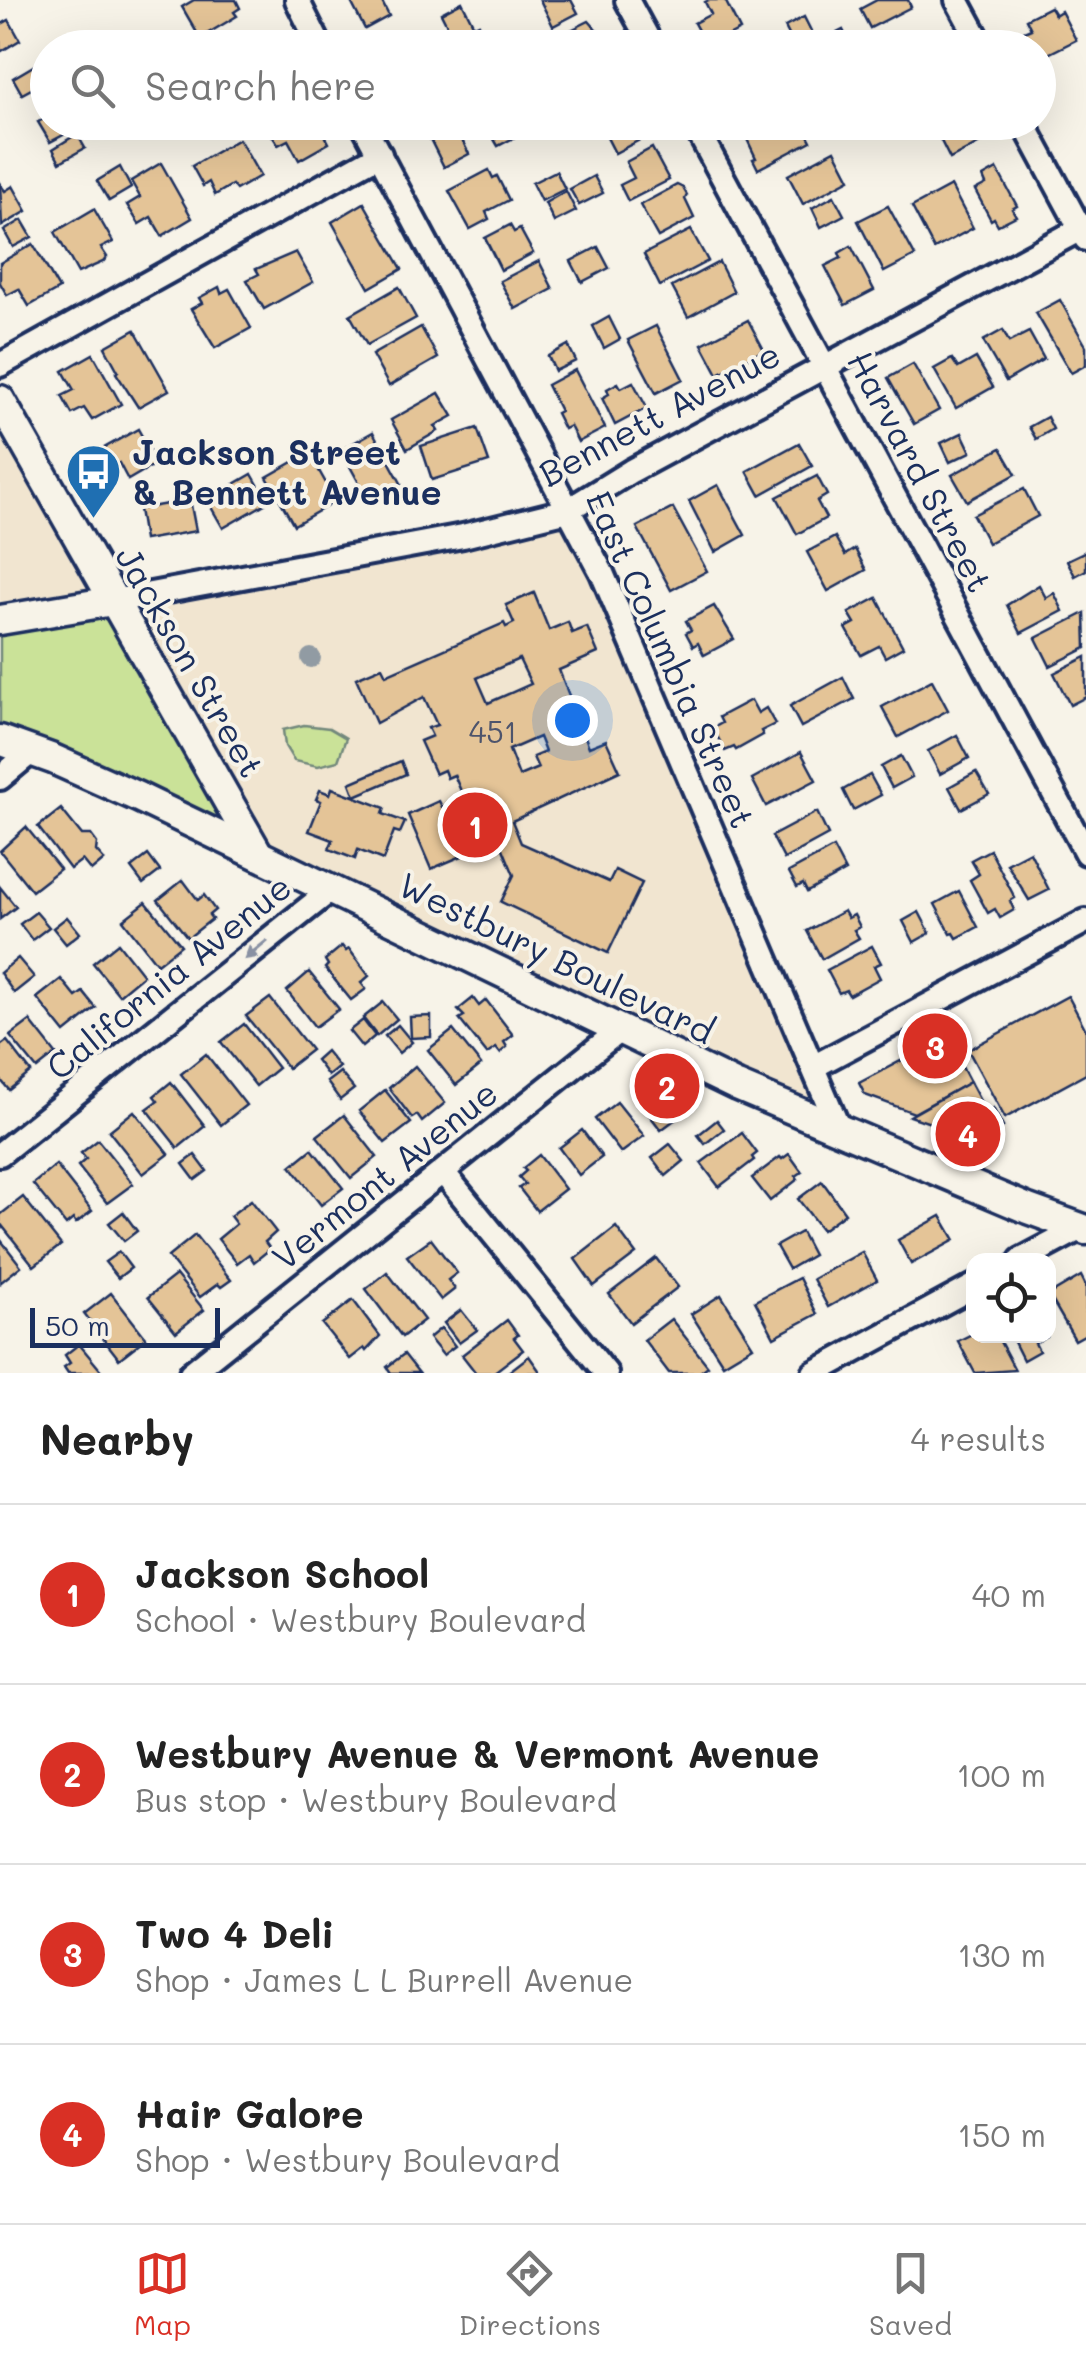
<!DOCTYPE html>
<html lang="en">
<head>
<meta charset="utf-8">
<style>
  :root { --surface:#fff; --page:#f6f6f6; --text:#222; --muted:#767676; --line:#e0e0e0; --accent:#d93025 }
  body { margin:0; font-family:Mali,sans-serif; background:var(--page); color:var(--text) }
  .controls { position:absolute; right:30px; bottom:30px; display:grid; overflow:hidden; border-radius:20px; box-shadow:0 10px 40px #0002 }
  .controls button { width:90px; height:90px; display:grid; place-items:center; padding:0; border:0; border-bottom:2px solid var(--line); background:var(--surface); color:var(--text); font:50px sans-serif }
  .scale { position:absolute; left:30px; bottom:25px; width:190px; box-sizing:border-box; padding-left:10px; border:5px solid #1b2f5e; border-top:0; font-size:28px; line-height:35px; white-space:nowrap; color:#1b2f5e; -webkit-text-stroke:8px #f7f3e8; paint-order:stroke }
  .you { position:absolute; left:572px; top:720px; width:35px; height:35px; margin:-25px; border:8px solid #fff; border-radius:50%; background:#1a73e8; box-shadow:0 0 0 15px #1a73e833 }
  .badge { display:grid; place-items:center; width:65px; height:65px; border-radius:50%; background:var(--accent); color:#fff; font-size:32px; font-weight:700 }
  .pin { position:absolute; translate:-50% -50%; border:5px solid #fff; box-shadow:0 2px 10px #0006 }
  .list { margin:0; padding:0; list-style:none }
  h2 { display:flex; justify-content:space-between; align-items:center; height:130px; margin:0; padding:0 40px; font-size:42px }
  h2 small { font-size:32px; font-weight:400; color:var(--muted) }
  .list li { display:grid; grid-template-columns:65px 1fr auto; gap:30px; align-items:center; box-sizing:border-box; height:180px; padding:0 40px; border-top:2px solid var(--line) }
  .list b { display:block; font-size:38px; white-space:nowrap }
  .list p { margin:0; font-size:32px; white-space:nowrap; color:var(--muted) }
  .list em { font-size:32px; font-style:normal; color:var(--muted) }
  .icon { flex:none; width:55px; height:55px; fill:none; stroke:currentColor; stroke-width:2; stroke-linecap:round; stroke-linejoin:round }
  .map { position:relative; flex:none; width:1086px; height:1373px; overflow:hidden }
  .search { position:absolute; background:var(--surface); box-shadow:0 10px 40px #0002; left:30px; right:30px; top:30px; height:110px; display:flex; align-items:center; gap:25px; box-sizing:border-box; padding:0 35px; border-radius:55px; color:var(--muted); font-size:38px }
  .sheet { height:850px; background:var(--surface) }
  nav { display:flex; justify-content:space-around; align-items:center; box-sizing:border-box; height:140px; border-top:2px solid var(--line); background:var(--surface); font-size:28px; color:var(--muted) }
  nav a { display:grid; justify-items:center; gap:5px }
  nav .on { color:var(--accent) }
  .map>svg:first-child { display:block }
  .built { fill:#f1e5d0 }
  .green { fill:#cae298; stroke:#72887b; stroke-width:2.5 }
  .building { fill:#e4c497; stroke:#1b2f5e; stroke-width:2.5; fill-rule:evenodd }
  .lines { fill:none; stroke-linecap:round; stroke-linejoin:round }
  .minor-casing { stroke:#1b2f5e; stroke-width:30 }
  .tertiary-casing { stroke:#1b2f5e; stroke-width:35 }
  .minor { stroke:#f7f3e8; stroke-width:22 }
  .tertiary { stroke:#f7f3e8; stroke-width:28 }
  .tree { fill:#919ba3 }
  .oneway { fill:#8991a3 }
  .labels { text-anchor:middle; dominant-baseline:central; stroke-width:8; stroke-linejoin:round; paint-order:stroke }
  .number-label { font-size:30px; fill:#4d546c }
  .street-label { font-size:35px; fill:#1b2f5e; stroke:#f7f3e8 }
  .poi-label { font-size:35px; font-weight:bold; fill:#1b2f5e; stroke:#f7f3e8; text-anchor:start }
</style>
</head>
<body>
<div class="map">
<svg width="1086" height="1373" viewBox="0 0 1086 1373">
  <rect width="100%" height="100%" fill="#f7f3e8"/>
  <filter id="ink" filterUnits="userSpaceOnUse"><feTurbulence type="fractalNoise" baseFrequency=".01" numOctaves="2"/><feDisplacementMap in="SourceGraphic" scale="20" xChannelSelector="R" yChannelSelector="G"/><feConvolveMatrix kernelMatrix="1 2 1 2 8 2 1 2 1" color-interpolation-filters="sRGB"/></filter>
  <g filter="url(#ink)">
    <!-- built -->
    <polygon class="built" points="0,400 113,601 568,510 839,1129 258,854 0,620"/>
    <!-- green -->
    <g class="green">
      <polygon points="113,601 258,854 0,740 0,620"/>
      <polygon points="304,725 329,728 346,738 338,761 318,766 294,761 285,746 283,730"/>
    </g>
    <!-- building -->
    <g class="building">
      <polygon points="194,0 236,0 240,8 234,12 237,16 200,38 182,7"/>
      <polygon points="350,0 381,0 389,16 365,29"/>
      <polygon points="540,0 571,0 578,13 553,26"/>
      <polygon points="709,0 725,0 740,30 707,47 694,23 711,14 705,2"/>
      <polygon points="877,0 908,0 911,7 870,28 860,9"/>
      <polygon points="462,2 473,24 452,35 441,13"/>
      <polygon points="1050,7 1055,15 1061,11 1076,40 1038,59 1038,48 1032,48 1024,32 1031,29 1026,19"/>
      <polygon points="804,17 813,35 794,45 785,27"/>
      <polygon points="9,20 20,40 0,52 0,25"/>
      <polygon points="589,21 597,30 596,35 602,48 559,48 562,46 557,37"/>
      <polygon points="479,24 491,48 468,48 460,33"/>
      <polygon points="506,30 515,48 496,48 491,38"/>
      <polygon points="843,30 852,48 824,48 821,41"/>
      <polygon points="251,32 259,48 224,48"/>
      <polygon points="35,65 44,82 22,94 13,78"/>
      <polygon points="48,117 48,122 64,122 69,132 50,142 38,122"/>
      <polygon points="275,122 318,122 329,143 299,160 288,140 278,145 267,127"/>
      <polygon points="453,122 469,154 444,167 428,135"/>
      <polygon points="599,122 644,122 649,135 615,153"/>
      <polygon points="779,122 801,122 811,141 758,169 753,159 756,158 747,139"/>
      <polygon points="512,123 519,135 498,146 491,134"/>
      <polygon points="968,126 978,144 950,159 941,141"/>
      <polygon points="77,134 85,148 60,162 53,149"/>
      <polygon points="239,139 260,176 236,190 232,185 215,195 209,182 203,186 192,166"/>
      <polygon points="652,148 669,180 628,201 620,185 634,178 626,162"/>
      <polygon points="835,150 850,179 803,204 788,175"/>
      <polygon points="161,163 192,218 162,236 151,217 139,224 127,205 140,197 131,181"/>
      <polygon points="120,167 131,188 109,201 97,181"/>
      <polygon points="997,169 1017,206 1012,209 1016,216 998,225 994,218 991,220 975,190 986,184 983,177"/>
      <polygon points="489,170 493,178 497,176 509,200 486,212 489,219 470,229 449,191"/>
      <polygon points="556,171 565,189 541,201 532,183"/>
      <polygon points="594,176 603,193 579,205 570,189"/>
      <polygon points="0,184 5,191 13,186 27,211 2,226"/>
      <polygon points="677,185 683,188 687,195 685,199 694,218 658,237 640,205"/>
      <polygon points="951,186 973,228 934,249 912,207"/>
      <polygon points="566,191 576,211 554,222 545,203"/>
      <polygon points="834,196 844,215 821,227 812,208"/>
      <polygon points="364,203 402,269 369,288 332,222"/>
      <polygon points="888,206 915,256 884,272 858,221"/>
      <polygon points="94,209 113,242 101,248 107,257 103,262 78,273 55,232"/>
      <polygon points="22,220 32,237 13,247 4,231"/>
      <polygon points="510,225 514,232 520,229 533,253 501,270 485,238"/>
      <polygon points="691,230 708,261 660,286 644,254"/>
      <polygon points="33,244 59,289 29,306 19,289 7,295 0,283 0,263"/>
      <polygon points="851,246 874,290 845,305 825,266 841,258 839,253"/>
      <polygon points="598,247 609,268 582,282 571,261"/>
      <polygon points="296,252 313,282 264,309 247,280 259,274 256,269"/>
      <polygon points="539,261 553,289 515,309 500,281"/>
      <polygon points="719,262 734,292 688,317 672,287"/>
      <polygon points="219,287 221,293 229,289 251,328 215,348 191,309 202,303 199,298"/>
      <polygon points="399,287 416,318 367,345 350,315"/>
      <polygon points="1060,300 1086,346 1086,365 1071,373 1036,313"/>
      <polygon points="609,317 620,339 604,348 593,326"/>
      <polygon points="748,320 764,350 718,374 702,344"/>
      <polygon points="656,326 683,379 656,393 628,340"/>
      <polygon points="421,327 438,358 389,386 372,355"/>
      <polygon points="135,330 169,390 138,407 116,373 118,371 105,347"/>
      <polygon points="1003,330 1009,342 1029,332 1044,359 1006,381 983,341"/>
      <polygon points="568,345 576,361 555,371 548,356"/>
      <polygon points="93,354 121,404 92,420 84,408 72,414 62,396 74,390 63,371"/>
      <polygon points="976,358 993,387 956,408 934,369 952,359 958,368"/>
      <polygon points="913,364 939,410 914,424 888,378"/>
      <polygon points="575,370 605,428 578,442 570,426 564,429 556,413 560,411 547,385"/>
      <polygon points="633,382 647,408 615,425 602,398 609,394 607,389 618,383 621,388"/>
      <polygon points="439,393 453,416 435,426 438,431 407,449 391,420"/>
      <polygon points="1047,417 1053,429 1036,439 1029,427"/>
      <polygon points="477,428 489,462 432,480 421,446"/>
      <polygon points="138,429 157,463 128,480 119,463 107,470 97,452"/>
      <polygon points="373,432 401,483 369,501 341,450"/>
      <polygon points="962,433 971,452 950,462 941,443"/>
      <polygon points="799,443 812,466 760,495 747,471"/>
      <polygon points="1001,448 1016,474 967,501 952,475"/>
      <polygon points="309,453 336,501 294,525 267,477"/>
      <polygon points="252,474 268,502 223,528 207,500"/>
      <polygon points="817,476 827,495 817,501 826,518 797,534 777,497"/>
      <polygon points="718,485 745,535 715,552 689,501"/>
      <polygon points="1024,489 1038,516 988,543 973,515"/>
      <polygon points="190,500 196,531 144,540 139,509"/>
      <polygon points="673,508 707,571 671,590 637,527"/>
      <polygon points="835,537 845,555 855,549 866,570 828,591 807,552"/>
      <polygon points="1086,551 1086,570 1075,576 1067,560"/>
      <polygon points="1039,585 1046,598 1054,593 1063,611 1021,633 1007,605"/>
      <path d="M534 593 549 630 568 622 572 633 587 627 598 653 559 670 589 747 606 740 620 771 512 821 521 843 609 882 615 870 642 883 608 953 501 902 514 875 496 832 466 845 469 853 431 869 408 815 439 801 442 807 464 798 454 775 447 778 444 770 435 774 420 741 432 736 428 728 437 725 424 697 376 723 356 678 382 667 386 675 504 623 506 627 514 623 506 605ZM519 659 531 684 488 703 477 678ZM539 737 545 752 533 757 538 768 519 776 509 750Z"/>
      <polygon points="877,598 903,647 885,657 879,646 861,655 846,628 855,623 849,613"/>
      <polygon points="714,606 734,639 704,655 698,643 693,646 686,633 691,630 686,621"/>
      <polygon points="1085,613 1086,648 1050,666 1036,638"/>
      <polygon points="1086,657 1086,697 1070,705 1054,673"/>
      <polygon points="843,677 854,699 801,727 790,706"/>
      <polygon points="932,680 948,710 898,737 882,707"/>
      <polygon points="751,700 758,713 766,708 775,724 761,731 763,735 736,750 734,747 725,751 713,728 722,723 719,717"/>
      <polygon points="957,735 969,758 940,774 928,751"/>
      <polygon points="801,752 816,780 766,806 752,779"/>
      <polygon points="901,756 912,777 892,788 881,767"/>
      <polygon points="401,761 406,774 355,796 350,783"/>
      <polygon points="976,772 989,794 961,809 949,787"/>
      <polygon points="870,775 881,795 853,810 843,790"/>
      <polygon points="332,788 385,808 383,814 405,822 400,833 394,831 383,860 358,850 355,859 329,849 333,840 309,831 321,801 316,799 320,790 330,794"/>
      <polygon points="61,809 82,835 91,835 97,843 96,851 104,860 91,871 82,860 70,869 38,827"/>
      <polygon points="817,812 828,835 784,859 772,836"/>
      <polygon points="26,827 60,869 32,891 0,851"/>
      <polygon points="833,848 845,871 807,892 803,884 797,887 789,872"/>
      <polygon points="990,850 1015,898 1010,901 1014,910 1000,918 995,909 988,913 970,880 979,874 971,860"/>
      <polygon points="1030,852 1049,890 1029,900 1007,864"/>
      <polygon points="148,855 160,871 143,884 131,868"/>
      <polygon points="183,880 198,900 204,895 215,910 209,915 212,919 188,938 158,900"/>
      <polygon points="0,887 16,907 0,919"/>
      <polygon points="959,891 978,927 957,938 954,933 951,934 935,904"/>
      <polygon points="146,902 181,945 157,964 123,920"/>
      <polygon points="844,911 848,918 854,915 860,927 854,930 859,938 822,959 807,931"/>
      <polygon points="36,912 49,927 32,940 20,924"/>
      <polygon points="919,912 930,933 914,942 903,921"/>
      <polygon points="67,917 80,933 66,944 53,928"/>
      <polygon points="118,943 143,975 119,995 93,963"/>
      <polygon points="342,946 346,951 349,949 369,976 361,983 366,989 351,1000 325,968 328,965 325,960"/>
      <polygon points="872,946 881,963 874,966 880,978 849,995 846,990 839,993 827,970"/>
      <polygon points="18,958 34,977 14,993 0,973"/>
      <polygon points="309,972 339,1009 315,1027 287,991"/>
      <polygon points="61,979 76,997 83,992 96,1008 65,1033 37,998"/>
      <polygon points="1068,996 1086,1030 1086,1074 1005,1118 968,1050"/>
      <polygon points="270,998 311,1050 288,1068 246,1016"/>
      <polygon points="473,998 479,1006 486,1000 513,1035 504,1042 507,1047 500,1053 496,1048 487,1054 459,1019 464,1016 458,1010"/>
      <polygon points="383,1002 397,1019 377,1036 363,1018"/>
      <polygon points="431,1016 431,1037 411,1038 410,1017"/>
      <polygon points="363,1020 375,1036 362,1047 349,1031"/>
      <polygon points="30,1021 56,1054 37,1069 10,1036"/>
      <polygon points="244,1024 278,1068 256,1086 221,1042"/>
      <polygon points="398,1025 412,1042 399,1053 385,1036"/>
      <polygon points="453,1030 481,1065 456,1085 428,1050"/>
      <polygon points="946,1037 970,1082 914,1113 865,1095 859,1083"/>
      <polygon points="7,1041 31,1072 9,1090 0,1079 0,1046"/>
      <polygon points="326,1051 339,1067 328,1076 316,1060"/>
      <polygon points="206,1054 246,1105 221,1125 181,1074"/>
      <polygon points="415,1066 445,1103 422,1122 417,1115 412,1118 389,1088"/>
      <polygon points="340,1072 354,1089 340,1100 327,1082"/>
      <polygon points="644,1081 656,1098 662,1093 669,1101 673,1098 684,1113 661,1130 631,1091"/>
      <polygon points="171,1082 205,1126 178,1148 147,1109 158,1101 154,1096"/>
      <polygon points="970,1082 986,1112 993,1108 1003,1127 979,1140 910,1116"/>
      <polygon points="385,1090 411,1123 385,1143 359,1111"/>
      <polygon points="617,1102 644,1136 621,1153 595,1119"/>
      <polygon points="134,1111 169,1154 143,1174 109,1131"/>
      <polygon points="344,1115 377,1157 351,1178 317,1136"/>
      <polygon points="717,1120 724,1129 705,1144 698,1135"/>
      <polygon points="582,1130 602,1157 579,1175 559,1148"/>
      <polygon points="742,1133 757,1153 752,1157 754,1160 719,1187 701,1163"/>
      <polygon points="98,1140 133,1184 107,1203 78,1166 86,1159 81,1153"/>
      <polygon points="670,1144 684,1161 666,1176 652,1158"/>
      <polygon points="312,1149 343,1188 321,1205 291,1166"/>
      <polygon points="789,1154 802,1172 796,1176 798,1179 770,1201 752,1178 780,1157 782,1159"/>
      <polygon points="195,1155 207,1171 195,1180 183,1164"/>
      <polygon points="539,1155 565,1189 537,1211 519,1188 525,1184 519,1177 526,1171 523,1168"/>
      <polygon points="56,1165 92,1211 76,1223 73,1219 66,1225 33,1184"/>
      <polygon points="822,1181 845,1213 822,1230 798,1199"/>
      <polygon points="23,1197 61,1245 34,1266 0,1223 0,1215"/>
      <polygon points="251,1200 276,1232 265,1242 270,1249 254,1262 249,1254 237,1263 218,1239 236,1224 230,1216"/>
      <polygon points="123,1212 137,1231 124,1241 109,1223"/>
      <polygon points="941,1216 955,1240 911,1264 898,1240"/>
      <polygon points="616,1227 636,1254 594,1286 575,1259"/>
      <polygon points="801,1232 813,1255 789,1269 776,1246"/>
      <polygon points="195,1235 231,1280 221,1287 218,1284 200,1297 168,1257"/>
      <polygon points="0,1239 21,1266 0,1283"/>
      <polygon points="431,1239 457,1273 448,1280 455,1289 441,1300 407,1256"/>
      <polygon points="119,1252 131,1268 118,1278 105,1262"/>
      <polygon points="862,1252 877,1280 828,1307 813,1279"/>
      <polygon points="656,1258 678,1287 631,1323 609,1294"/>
      <polygon points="387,1272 424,1320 402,1337 366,1289"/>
      <polygon points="176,1275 204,1310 176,1332 148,1297"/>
      <polygon points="1081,1276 1086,1286 1086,1334 1075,1340 1049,1295"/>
      <polygon points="799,1278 817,1314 774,1337 755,1301"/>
      <polygon points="111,1293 146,1338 119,1359 84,1314"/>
      <polygon points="721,1295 753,1346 723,1364 691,1314"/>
      <polygon points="353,1300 380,1336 366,1351 364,1348 350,1359 322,1324"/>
      <polygon points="461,1310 477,1330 459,1343 444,1323"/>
      <polygon points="671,1319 708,1366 699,1373 669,1373 644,1340"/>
      <polygon points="507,1320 518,1335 514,1338 523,1350 493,1373 476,1373 462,1355"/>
      <polygon points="441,1328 455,1346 443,1355 429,1338"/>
      <polygon points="974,1333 974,1336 997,1336 1015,1370 975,1373 958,1341"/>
      <polygon points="1011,1336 1047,1336 1047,1337 1035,1343 1039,1351 1023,1360"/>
      <polygon points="79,1344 103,1373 68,1373 64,1367 70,1363 65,1355"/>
      <polygon points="404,1354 419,1373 391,1373 387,1367"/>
      <polygon points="529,1356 541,1373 507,1373"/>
    </g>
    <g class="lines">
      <defs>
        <g id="minor">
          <polyline points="297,0 321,48"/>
          <polyline points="627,0 653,48"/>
          <polyline points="957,0 983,48"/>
          <polyline points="362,122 602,573 839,1129"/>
          <polyline points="693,122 1086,853"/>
          <polyline points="1023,122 1086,239"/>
          <polyline points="0,365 380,154"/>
          <polyline points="113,601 463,536 568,510 631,471 1086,226"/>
          <polyline points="0,778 31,752"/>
          <polyline points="813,1067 1086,921"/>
          <polyline points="0,1154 332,889"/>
          <polyline points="443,1172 606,1373"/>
          <polyline points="1021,1260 1081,1228"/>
          <polyline points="191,1373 621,1029"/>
          <polyline points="814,1373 974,1286"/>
        </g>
        <g id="tertiary">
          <polyline points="0,400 258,854"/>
          <polyline points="0,620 113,601"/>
          <polyline points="0,740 53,759 138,797 737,1086 1028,1209 1086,1230"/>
        </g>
      </defs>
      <!-- minor casing -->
      <use href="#minor" class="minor-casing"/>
      <!-- tertiary casing -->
      <use href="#tertiary" class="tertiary-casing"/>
      <!-- minor -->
      <use href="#minor" class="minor"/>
      <!-- tertiary -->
      <use href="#tertiary" class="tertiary"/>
    </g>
    <!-- trees -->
    <circle class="tree" cx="311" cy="658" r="10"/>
    <!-- one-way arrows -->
    <defs><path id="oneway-solid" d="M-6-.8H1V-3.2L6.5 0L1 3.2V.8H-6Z" transform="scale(2.5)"/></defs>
    <use class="oneway" href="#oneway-solid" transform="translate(256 950) rotate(141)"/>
  </g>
  <!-- icons -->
  <defs>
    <symbol id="bus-pin" viewBox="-11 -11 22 30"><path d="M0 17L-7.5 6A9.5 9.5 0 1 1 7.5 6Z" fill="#1f6fb2" stroke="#f7f3e8"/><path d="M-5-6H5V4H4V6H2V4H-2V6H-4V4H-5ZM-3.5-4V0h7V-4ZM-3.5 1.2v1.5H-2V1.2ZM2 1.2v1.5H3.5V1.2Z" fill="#fff"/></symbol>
  </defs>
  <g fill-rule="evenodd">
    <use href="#bus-pin" x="62" y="440" width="63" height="86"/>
  </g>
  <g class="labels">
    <!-- number labels -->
    <g class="number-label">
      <text x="493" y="731">451</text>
    </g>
    <!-- street labels -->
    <g class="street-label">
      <text transform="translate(659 413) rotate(-28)">Bennett Avenue</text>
      <text transform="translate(921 471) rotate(62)">Harvard Street</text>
      <text transform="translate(672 659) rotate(66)">East Columbia Street</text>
      <text transform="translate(191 661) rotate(60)">Jackson Street</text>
      <text transform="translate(557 957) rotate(26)">Westbury Boulevard</text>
      <text transform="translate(168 976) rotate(-39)">California Avenue</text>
      <text transform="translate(384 1174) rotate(-39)">Vermont Avenue</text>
    </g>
    <!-- poi labels -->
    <g class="poi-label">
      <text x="132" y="451">Jackson Street<tspan x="132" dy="40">&amp; Bennett Avenue</tspan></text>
    </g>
  </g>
</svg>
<div class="controls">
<button><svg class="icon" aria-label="locate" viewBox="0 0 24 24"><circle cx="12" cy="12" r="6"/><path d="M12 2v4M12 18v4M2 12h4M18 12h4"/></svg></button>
</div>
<div class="scale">50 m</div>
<div class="you"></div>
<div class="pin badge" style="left:475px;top:825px">1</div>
<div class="pin badge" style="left:667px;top:1086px">2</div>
<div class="pin badge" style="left:935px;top:1046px">3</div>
<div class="pin badge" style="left:968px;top:1134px">4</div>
<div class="search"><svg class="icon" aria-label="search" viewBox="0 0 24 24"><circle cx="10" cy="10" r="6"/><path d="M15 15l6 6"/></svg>Search here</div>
</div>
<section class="sheet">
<h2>Nearby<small>4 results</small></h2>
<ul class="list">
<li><span class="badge">1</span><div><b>Jackson School</b><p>School · Westbury Boulevard</p></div><em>40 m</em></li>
<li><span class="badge">2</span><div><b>Westbury Avenue &amp; Vermont Avenue</b><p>Bus stop · Westbury Boulevard</p></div><em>100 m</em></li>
<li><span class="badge">3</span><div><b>Two 4 Deli</b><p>Shop · James L L Burrell Avenue</p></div><em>130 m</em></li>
<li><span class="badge">4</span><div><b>Hair Galore</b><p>Shop · Westbury Boulevard</p></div><em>150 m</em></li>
</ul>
</section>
<nav>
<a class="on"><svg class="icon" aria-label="map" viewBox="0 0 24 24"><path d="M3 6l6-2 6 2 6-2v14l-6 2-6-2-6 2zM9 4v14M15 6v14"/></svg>Map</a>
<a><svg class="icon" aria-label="directions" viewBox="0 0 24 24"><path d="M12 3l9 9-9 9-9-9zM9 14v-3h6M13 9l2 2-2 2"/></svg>Directions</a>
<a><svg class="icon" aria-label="saved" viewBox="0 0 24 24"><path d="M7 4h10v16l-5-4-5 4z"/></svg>Saved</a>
</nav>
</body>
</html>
